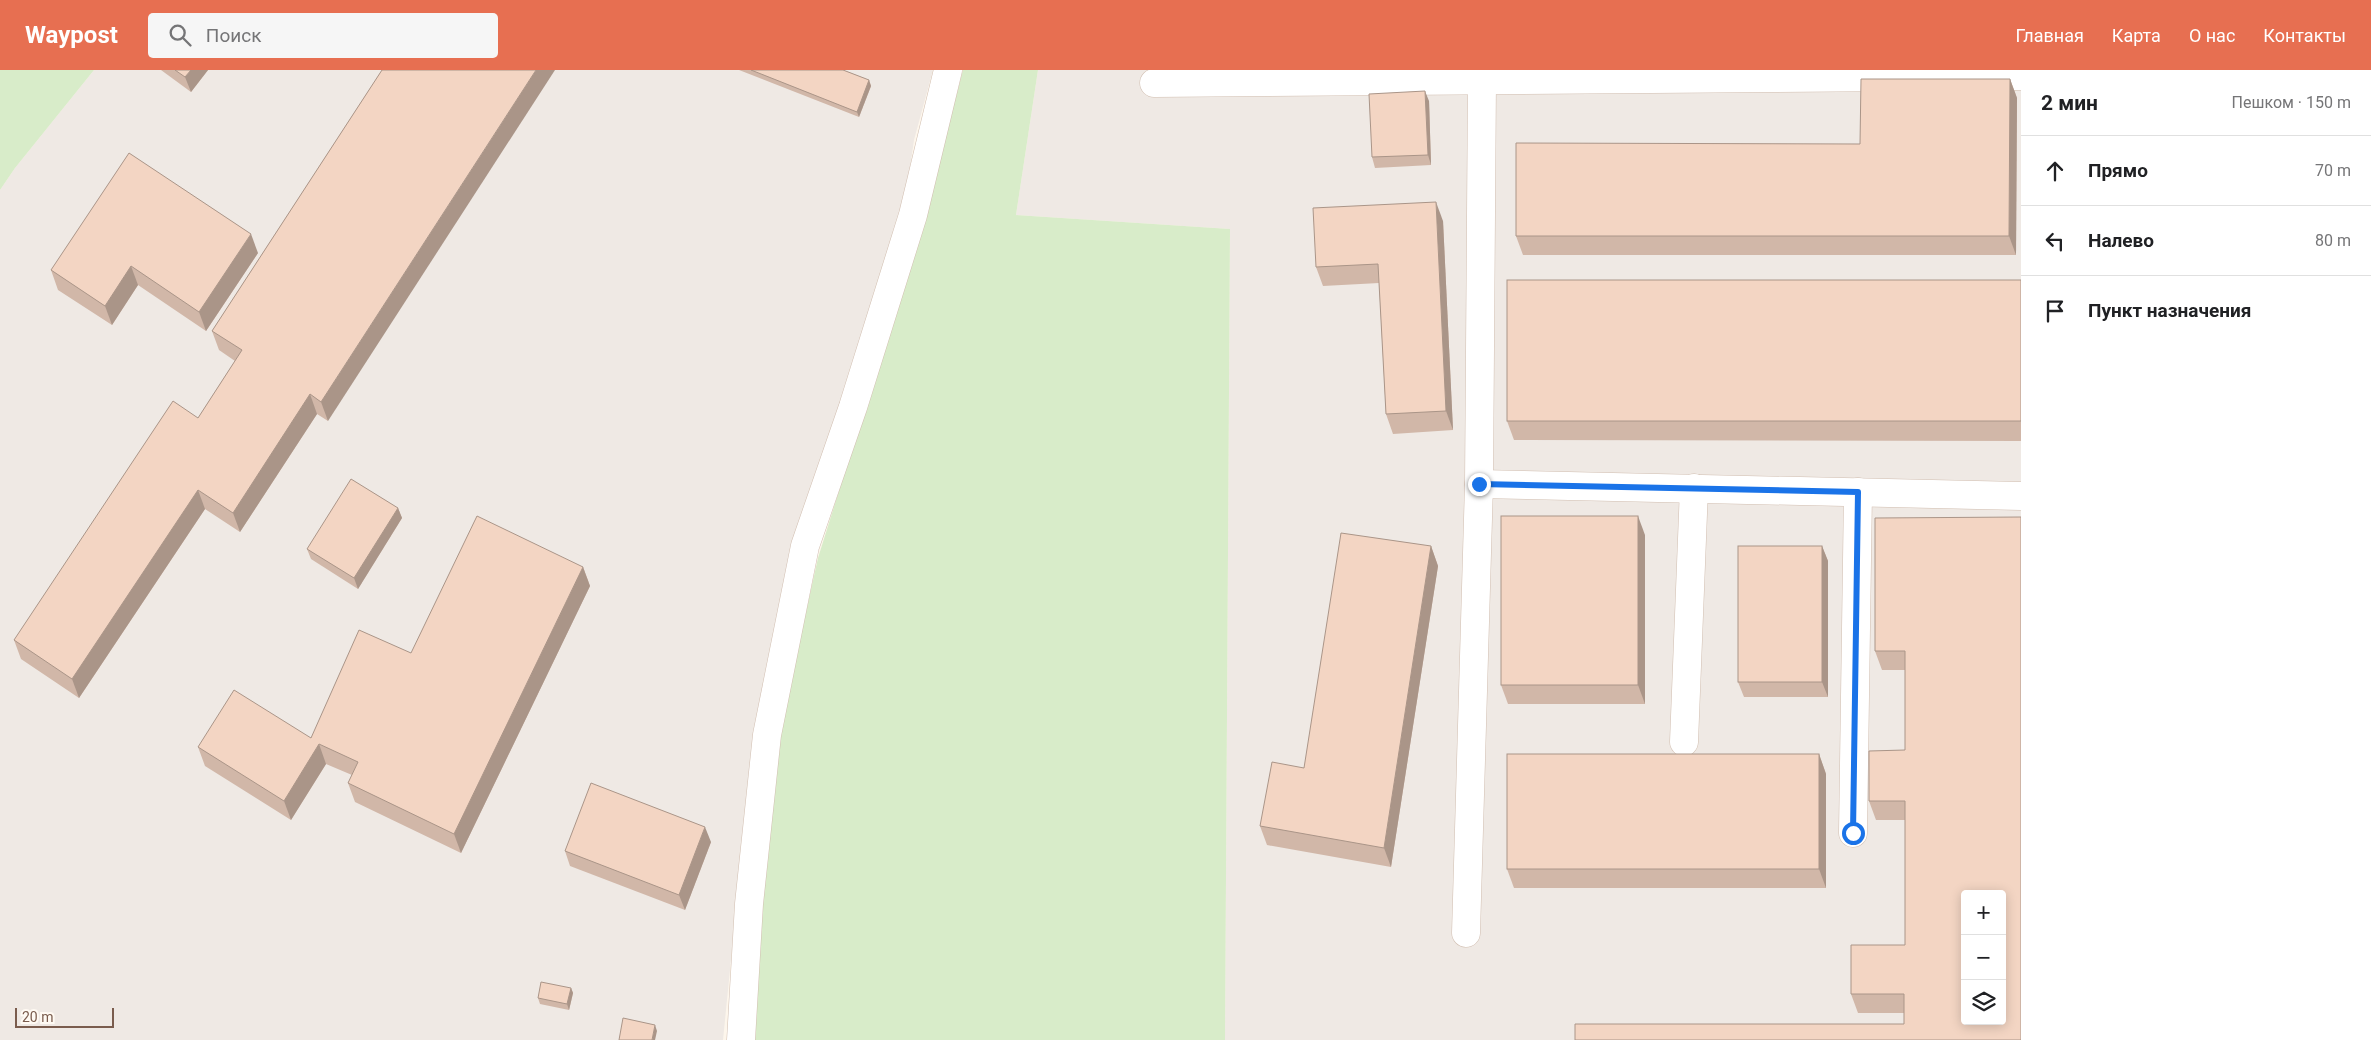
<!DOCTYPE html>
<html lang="ru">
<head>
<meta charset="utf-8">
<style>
  :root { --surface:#fff; --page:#f6f6f6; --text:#202124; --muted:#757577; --line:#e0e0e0; --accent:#e76f51 }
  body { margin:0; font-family:Roboto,sans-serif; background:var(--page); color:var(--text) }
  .controls { position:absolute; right:15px; bottom:15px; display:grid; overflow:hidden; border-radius:5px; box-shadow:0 2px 12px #0003 }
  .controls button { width:45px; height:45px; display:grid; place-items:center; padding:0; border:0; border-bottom:1px solid var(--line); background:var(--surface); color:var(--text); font:25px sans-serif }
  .scale { position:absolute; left:15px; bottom:12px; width:99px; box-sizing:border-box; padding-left:5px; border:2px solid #7a5c4d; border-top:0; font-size:14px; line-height:18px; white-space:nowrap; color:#7a5c4d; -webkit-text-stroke:4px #fffaf3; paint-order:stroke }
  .stop { position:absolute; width:15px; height:15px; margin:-11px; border:4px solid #1a73e8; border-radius:50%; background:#fff }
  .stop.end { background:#1a73e8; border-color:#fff; box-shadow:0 1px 5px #0008 }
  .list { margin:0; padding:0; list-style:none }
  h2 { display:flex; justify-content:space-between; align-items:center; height:65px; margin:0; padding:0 20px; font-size:21px }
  h2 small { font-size:16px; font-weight:400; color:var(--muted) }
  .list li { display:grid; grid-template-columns:32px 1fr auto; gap:15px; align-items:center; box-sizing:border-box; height:70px; padding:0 20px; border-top:1px solid var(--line) }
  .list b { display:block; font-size:19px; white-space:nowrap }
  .list em { font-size:16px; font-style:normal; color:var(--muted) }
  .icon { flex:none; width:28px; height:28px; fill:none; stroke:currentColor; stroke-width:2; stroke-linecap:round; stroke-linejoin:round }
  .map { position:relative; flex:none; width:2021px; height:970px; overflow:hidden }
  header { display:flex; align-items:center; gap:30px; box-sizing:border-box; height:70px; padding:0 25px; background:var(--accent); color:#fff }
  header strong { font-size:24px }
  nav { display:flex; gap:28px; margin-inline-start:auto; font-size:18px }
  .search { width:350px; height:45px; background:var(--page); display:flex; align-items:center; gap:12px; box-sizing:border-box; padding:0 18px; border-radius:5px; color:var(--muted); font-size:19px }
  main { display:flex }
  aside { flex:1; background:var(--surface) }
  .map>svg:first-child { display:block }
  .industrial { fill:#efe9e4; fill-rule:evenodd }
  .green { fill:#d8ecc9 }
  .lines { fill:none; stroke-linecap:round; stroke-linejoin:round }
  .minor-casing { stroke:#d1beb0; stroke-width:29 }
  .minor { stroke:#fff; stroke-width:28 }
  .wall { fill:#d1b7a8 }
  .shaded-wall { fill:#aa9588 }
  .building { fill:#f3d5c3; stroke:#aa9588; fill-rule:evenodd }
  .route { stroke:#1a73e8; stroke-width:6 }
</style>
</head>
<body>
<header>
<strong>Waypost</strong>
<div class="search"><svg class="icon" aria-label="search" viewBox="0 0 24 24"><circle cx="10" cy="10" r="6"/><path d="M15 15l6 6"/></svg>Поиск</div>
<nav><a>Главная</a><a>Карта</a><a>О нас</a><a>Контакты</a></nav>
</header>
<main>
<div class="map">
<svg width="2021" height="970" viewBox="0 0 2021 970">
  <rect width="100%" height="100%" fill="#fdf6ec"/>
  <!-- industrial -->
  <g class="industrial">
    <polygon points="94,0 933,0 914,70 906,126 849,313 795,465 754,660 723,970 0,970 0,120 15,98"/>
    <path d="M1038 0H2021V970H1225L1230 159 1016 145ZM1965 824H2002V951H1965Z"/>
  </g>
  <!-- green -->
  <g class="green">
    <polygon points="0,0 94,0 15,98 0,120"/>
    <polygon points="963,0 1038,0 1016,145 1230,159 1225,970 755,970 760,838 777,672 818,488 924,149"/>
  </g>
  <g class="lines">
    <defs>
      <g id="minor">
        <polyline points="1154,13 2021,6"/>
        <polyline points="1479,414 2021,426"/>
        <polyline points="1684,672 1694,418"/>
        <polyline points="1853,763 1858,422"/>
        <polyline points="1466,863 1479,414 1482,10"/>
        <polyline points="741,970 749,834 767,665 805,476 853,337 913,145 948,0"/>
      </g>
    </defs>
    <!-- minor casing -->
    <use href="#minor" class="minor-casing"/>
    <!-- minor -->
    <use href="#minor" class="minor"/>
  </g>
  <!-- wall -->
  <g class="wall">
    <polygon points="161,0 208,0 191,22"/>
    <polygon points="382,0 328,351 317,344 240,462 205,439 79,628 21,589 14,570 198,348 235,291 219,280 212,261"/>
    <polygon points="739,0 843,0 869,10 871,16 859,47"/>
    <polygon points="2010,9 2017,28 2016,185 1523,185 1516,166 1860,74"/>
    <polygon points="1429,31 1431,95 1375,98 1372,87"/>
    <polygon points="1443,151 1453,360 1393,364 1386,344 1379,213 1323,216 1316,197"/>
    <polygon points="258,183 206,261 138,215 112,255 58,220 51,200"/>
    <polygon points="2021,210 2021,371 1514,370 1507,351"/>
    <polygon points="398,438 402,448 358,519 311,489 307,479"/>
    <polygon points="2021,447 1904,954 1904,943 1858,943 1851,924 1905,875 1905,750 1876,750 1869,731 1905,680 1905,600 1882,600 1875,581"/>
    <polygon points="1645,465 1645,634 1508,634 1501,615"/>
    <polygon points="1431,476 1438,496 1391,797 1267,775 1260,756 1304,698"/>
    <polygon points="1822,476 1828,491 1828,627 1744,627 1738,612"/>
    <polygon points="583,497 590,516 461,783 355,732 348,713 352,705 326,694 291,750 205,696 198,677 311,668"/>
    <polygon points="1819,684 1826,704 1826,818 1514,818 1507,799"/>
    <polygon points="711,772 685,840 570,796 565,781"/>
    <polygon points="571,918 573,923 569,940 540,934 538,928"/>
  </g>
  <!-- shaded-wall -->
  <g class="shaded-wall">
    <polygon points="191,0 208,0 191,22 185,7"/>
    <polygon points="536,0 555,0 328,351 321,332"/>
    <polygon points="2010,9 2017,28 2016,185 2009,166"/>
    <polygon points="869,10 871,16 859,47 857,42"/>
    <polygon points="1425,21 1429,31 1431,95 1428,85"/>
    <polygon points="1436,132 1443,151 1453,360 1446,341"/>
    <polygon points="251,164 258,183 206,261 199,242"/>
    <polygon points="131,196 138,215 112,255 105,236"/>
    <polygon points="310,324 317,344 240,462 233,443"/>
    <polygon points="198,420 205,439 79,628 72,609"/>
    <polygon points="398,438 402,448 358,519 354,508"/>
    <polygon points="1638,446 1645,465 1645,634 1638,615"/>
    <polygon points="1431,476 1438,496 1391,797 1384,778"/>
    <polygon points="1822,476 1828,491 1828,627 1822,612"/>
    <polygon points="583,497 590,516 461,783 454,764"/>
    <polygon points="319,674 326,694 291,750 284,731"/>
    <polygon points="1819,684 1826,704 1826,818 1819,799"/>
    <polygon points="705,757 711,772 685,840 679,825"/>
    <polygon points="571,918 573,923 569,940 567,934"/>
    <polygon points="655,955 657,961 655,970 652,970"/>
  </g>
  <!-- building -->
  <g class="building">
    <polygon points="175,0 191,0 185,7"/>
    <polygon points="382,0 536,0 321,332 310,324 233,443 198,420 72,609 14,570 173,331 198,348 242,280 212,261"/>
    <polygon points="751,0 843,0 869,10 857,42"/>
    <polygon points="1861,9 2010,9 2009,166 1516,166 1516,73 1860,74"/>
    <polygon points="1425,21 1428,85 1372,87 1369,24"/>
    <polygon points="129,83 251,164 199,242 131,196 105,236 51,200"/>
    <polygon points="1436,132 1446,341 1386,344 1378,194 1316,197 1313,138"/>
    <rect x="1507" y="210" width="514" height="141"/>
    <polygon points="351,409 398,438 354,508 307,479"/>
    <polygon points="477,446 583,497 454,764 348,713 358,692 319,674 284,731 198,677 234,620 311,668 359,560 411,583"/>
    <rect x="1501" y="446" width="137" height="169"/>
    <path d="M2021 447V970H1575V954H1904V924H1851V875H1905V731H1869V681L1905 680V581H1875V448ZM1965 824H2002V951H1965Z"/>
    <polygon points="1341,463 1431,476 1384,778 1260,756 1272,692 1304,698"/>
    <rect x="1738" y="476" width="84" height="136"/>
    <rect x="1507" y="684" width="312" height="115"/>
    <polygon points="591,713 705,757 679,825 565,781"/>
    <polygon points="541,912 571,918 567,934 538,928"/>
    <polygon points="623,948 655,955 652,970 619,970"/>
  </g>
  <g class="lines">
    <!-- route -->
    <polyline class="route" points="1479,414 1858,422 1853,763"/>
  </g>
</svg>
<div class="controls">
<button>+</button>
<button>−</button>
<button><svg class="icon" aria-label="layers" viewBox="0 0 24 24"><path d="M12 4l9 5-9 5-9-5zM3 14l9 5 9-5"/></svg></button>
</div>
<div class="scale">20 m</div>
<div class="stop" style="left:1853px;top:763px"></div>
<div class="stop end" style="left:1479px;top:414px"></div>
</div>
<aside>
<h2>2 мин<small>Пешком · 150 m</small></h2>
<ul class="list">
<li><svg class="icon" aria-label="ahead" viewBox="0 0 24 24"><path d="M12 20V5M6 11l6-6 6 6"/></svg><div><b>Прямо</b></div><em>70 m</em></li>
<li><svg class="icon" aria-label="left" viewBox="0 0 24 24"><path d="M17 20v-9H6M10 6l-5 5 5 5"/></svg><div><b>Налево</b></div><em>80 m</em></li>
<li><svg class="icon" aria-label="arrive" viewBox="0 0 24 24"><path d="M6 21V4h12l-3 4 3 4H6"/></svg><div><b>Пункт назначения</b></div></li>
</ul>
</aside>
</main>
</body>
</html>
